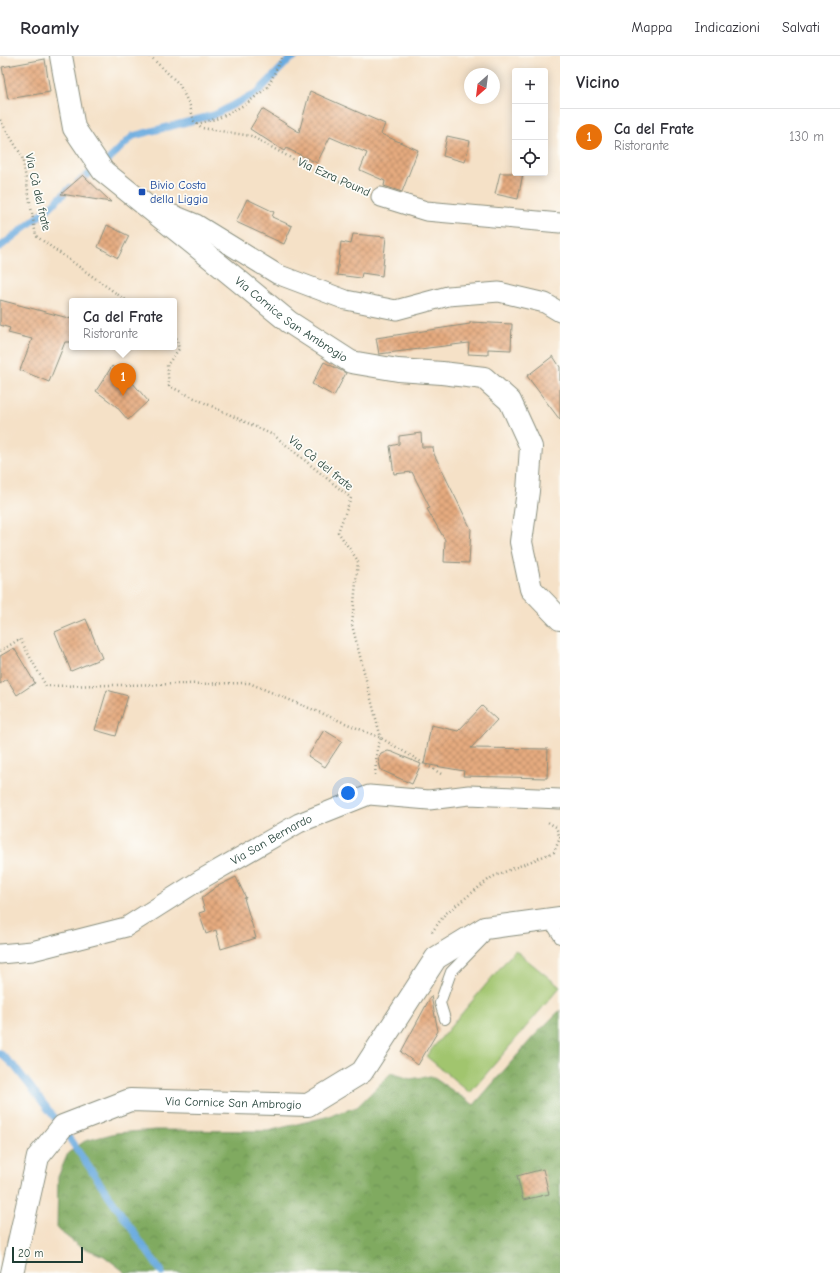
<!DOCTYPE html>
<html lang="it">
<head>
<meta charset="utf-8">
<style>
  :root { --surface:#fff; --page:#f7f7f7; --text:#2b2b33; --muted:#7c7c81; --line:#e1e1e2; --accent:#b5179e }
  body { margin:0; font-family:"Comic Neue",sans-serif; background:var(--page); color:var(--text) }
  .controls { position:absolute; right:12px; top:12px; display:grid; overflow:hidden; border-radius:4px; box-shadow:0 2px 10px #0003 }
  .controls button { width:36px; height:36px; display:grid; place-items:center; padding:0; border:0; border-bottom:1px solid var(--line); background:var(--surface); color:var(--text); font:20px sans-serif }
  .compass { position:absolute; left:464px; top:12px; width:36px; height:36px; border-radius:50%; background:var(--surface); box-shadow:0 2px 10px #0003; rotate:208deg }
  .scale { position:absolute; left:12px; bottom:10px; width:71px; box-sizing:border-box; padding-left:4px; border:2px solid #1f3d34; border-top:0; font-size:11px; line-height:14px; white-space:nowrap; color:#1f3d34; -webkit-text-stroke:3px #fdfcf7; paint-order:stroke }
  .you { position:absolute; left:348px; top:737px; width:14px; height:14px; margin:-10px; border:3px solid #fff; border-radius:50%; background:#1a73e8; box-shadow:0 0 0 6px #1a73e833 }
  .badge { display:grid; place-items:center; width:26px; height:26px; border-radius:50%; background:var(--accent); color:#fff; font-size:13px; font-weight:700 }
  .pin { position:absolute; translate:-50% -33px; filter:drop-shadow(0 1px 2px #0008) }
  .pin::after { content:''; position:absolute; top:21px; width:14px; height:12px; background:inherit; clip-path:polygon(0 0,100% 0,50% 100%) }
  .popup { position:absolute; left:69px; top:242px; width:108px; height:52px; box-sizing:border-box; display:grid; place-content:center; border-radius:4px; background:var(--surface); filter:drop-shadow(0 1px 3px #0005); font-size:13px; white-space:nowrap; color:var(--muted) }
  .popup b { font-size:15px; color:var(--text) }
  .popup::after { content:''; position:absolute; left:50%; top:100%; margin-left:-8px; border:8px solid transparent; border-top-color:var(--surface) }
  .list { margin:0; padding:0; list-style:none }
  h2 { display:flex; justify-content:space-between; align-items:center; height:52px; margin:0; padding:0 16px; font-size:17px }
  h2 small { font-size:13px; font-weight:400; color:var(--muted) }
  .list li { display:grid; grid-template-columns:26px 1fr auto; gap:12px; align-items:center; box-sizing:border-box; height:56px; padding:0 16px; border-top:1px solid var(--line) }
  .list b { display:block; font-size:15px; white-space:nowrap }
  .list p { margin:0; font-size:13px; white-space:nowrap; color:var(--muted) }
  .list em { font-size:13px; font-style:normal; color:var(--muted) }
  .icon { flex:none; width:22px; height:22px; fill:none; stroke:currentColor; stroke-width:2; stroke-linecap:round; stroke-linejoin:round }
  .map { position:relative; flex:none; width:560px; height:1217px; overflow:hidden }
  header { display:flex; align-items:center; gap:24px; box-sizing:border-box; height:56px; padding:0 20px; background:var(--surface); border-bottom:1px solid var(--line) }
  header strong { font-size:19px }
  nav { display:flex; gap:22px; margin-inline-start:auto; font-size:14px }
  main { display:flex }
  aside { flex:1; background:var(--surface) }
  .map>svg:first-child { display:block }
  .forest { fill:url(#forest-crowns); stroke:#50744a }
  .park { fill:#a1c56e; stroke:#608151 }
  .lines { fill:none; stroke-linecap:round; stroke-linejoin:round }
  .stream { stroke:#6babdf; stroke-width:7 }
  .building { fill:url(#building-cross-hatch) }
  .service-casing { stroke:#8a8f7e; stroke-width:12 }
  .minor-casing { stroke:#8a8f7e; stroke-width:21 }
  .tertiary-casing { stroke:#8a8f7e; stroke-width:24 }
  .path { stroke:#8a8f7e; stroke-width:2.5; stroke-dasharray:1 3; stroke-linecap:butt }
  .service { stroke:#fff; stroke-width:10 }
  .minor { stroke:#fff; stroke-width:19 }
  .tertiary { stroke:#fff; stroke-width:22 }
  .transit-dot { fill:#1a4fb4; stroke:#fdfcf7; stroke-width:1.5 }
  .labels { text-anchor:middle; dominant-baseline:central; stroke-width:3.5; stroke-linejoin:round; paint-order:stroke }
  .street-label { font-size:12px; fill:#1f3d34; stroke:#fdfcf7 }
  .transit-label { font-size:12px; fill:#164399; stroke:#fdfcf7; text-anchor:start }
</style>
</head>
<body>
<header>
<strong>Roamly</strong>
<nav><a>Mappa</a><a>Indicazioni</a><a>Salvati</a></nav>
</header>
<main>
<div class="map">
<svg width="560" height="1217" viewBox="0 0 560 1217">
  <defs>
    <pattern id="forest-crowns" width="20" height="18" patternUnits="userSpaceOnUse"><rect width="20" height="18" fill="#80aa61"/><path d="M2 6a3 3 0 1 1 6 0M12 15a3 3 0 1 1 6 0" fill="none" stroke="#688c51"/></pattern>
    <pattern id="building-cross-hatch" width="8" height="8" patternUnits="userSpaceOnUse"><rect width="8" height="8" fill="#e5aa7f"/><path d="M0 0l8 8M0 8l8-8" fill="none" stroke="#b98c69"/></pattern>
  </defs>
  <rect width="100%" height="100%" fill="#fdfcf7"/>
  <filter id="ink" filterUnits="userSpaceOnUse"><feTurbulence type="fractalNoise" baseFrequency=".025" numOctaves="2"/><feDisplacementMap in="SourceGraphic" scale="8" xChannelSelector="R" yChannelSelector="G"/><feConvolveMatrix kernelMatrix="1 2 1 2 8 2 1 2 1" color-interpolation-filters="sRGB"/></filter>
  <filter id="wash" filterUnits="userSpaceOnUse"><feTurbulence type="fractalNoise" baseFrequency=".012" numOctaves="4" result="noise"/><feDisplacementMap in="SourceGraphic" scale="16" xChannelSelector="R" yChannelSelector="G"/><feGaussianBlur stdDeviation="0.9" result="paint"/><feColorMatrix in="noise" values="0 0 0 0 0 0 0 0 0 0 0 0 0 0 0 0 0 1.4 0 .05"/><feComposite in="paint" operator="in"/></filter>
  <g filter="url(#wash)">
    <rect width="100%" height="100%" fill="#f5e1c7"/>
    <!-- forest -->
    <polygon class="forest" points="560,954 560,1217 126,1217 104,1200 79,1190 57,1173 58,1121 68,1097 85,1085 116,1077 156,1074 268,1075 326,1061 357,1051 391,1017 410,1023 431,1020 474,1049 533,981"/>
    <!-- park -->
    <polygon class="park" points="515,894 560,931 470,1037 426,1000"/>
    <g class="lines">
      <!-- stream -->
      <g class="stream">
        <polyline points="78,126 108,104 133,80 214,59 258,36 288,5 296,0"/>
        <polyline points="0,191 47,154 70,132"/>
        <polyline points="0,997 15,1011 58,1066 162,1217"/>
      </g>
    </g>
    <g id="blocks">
      <!-- building -->
      <g class="building">
        <polygon points="45,3 50,36 8,43 2,11"/>
        <polygon points="310,35 385,68 381,78 418,94 402,136 384,130 385,125 360,114 367,97 330,81 317,107 286,92 284,95 250,73 262,53 299,76"/>
        <polygon points="447,80 470,85 465,106 443,100"/>
        <polygon points="500,117 523,117 518,143 495,138"/>
        <polygon points="83,119 111,146 61,138"/>
        <polygon points="247,143 274,156 272,161 292,170 284,188 236,166"/>
        <polygon points="107,169 129,180 118,202 98,191"/>
        <polygon points="353,178 386,181 382,220 362,217 361,222 337,219 341,186 351,188"/>
        <polygon points="0,244 72,263 72,286 65,286 49,326 20,314 32,283 8,277 10,272 0,269"/>
        <polygon points="470,266 512,268 511,294 488,293 488,299 468,298 469,287 379,298 376,282 470,268"/>
        <polygon points="553,300 560,311 560,364 527,320"/>
        <polygon points="324,306 346,317 334,340 312,328"/>
        <polygon points="112,310 132,326 148,345 128,364 116,350 96,335"/>
        <polygon points="421,377 422,391 433,391 434,398 471,473 469,507 444,506 445,484 427,453 430,452 412,416 394,418 390,390 399,388 399,380"/>
        <polygon points="86,563 102,602 71,615 55,576"/>
        <polygon points="14,592 35,627 17,639 7,623 0,628 0,600"/>
        <polygon points="107,634 128,640 116,680 95,674"/>
        <polygon points="482,650 497,664 471,692 548,693 547,722 463,720 464,715 424,708 431,669 458,675"/>
        <polygon points="324,674 342,685 325,711 308,700"/>
        <polygon points="388,695 392,696 421,708 412,728 381,714 378,703 381,698"/>
        <polygon points="236,821 246,842 244,842 256,882 221,893 216,874 206,878 199,857 205,855 201,842 216,831"/>
        <polygon points="431,940 438,975 418,1009 401,996"/>
        <polygon points="543,1113 549,1138 523,1144 517,1120"/>
      </g>
    </g>
  </g>
  <g filter="url(#ink)">
    <use href="#blocks" fill-opacity="0" stroke="#8a8f7e" stroke-width="1"/>
    <g class="lines">
      <defs>
        <g id="service">
          <polyline points="548,863 560,882"/>
          <polyline points="445,963 440,947 451,916 483,883"/>
        </g>
        <g id="minor">
          <polyline points="381,141 426,155 560,167"/>
          <polyline points="154,151 196,168 277,218 346,244 396,254 448,240 499,236 545,247 560,256"/>
          <path id="s1" d="M0 898 32 895 126 871 200 824 299 767 369 739 429 744 469 739 560 743"/>
        </g>
        <g id="tertiary">
          <path id="s2" d="M61 0 74 72 103 115 195 189 289 266 351 306 398 314 442 317 484 322 510 345 531 391 528 435 521 486 531 533 560 563"/>
          <path id="s3" d="M12 1217 38 1101 63 1070 130 1044 308 1049 362 1016 436 902 485 872 560 862"/>
        </g>
      </defs>
      <!-- service casing -->
      <use href="#service" class="service-casing"/>
      <!-- minor casing -->
      <use href="#minor" class="minor-casing"/>
      <!-- tertiary casing -->
      <use href="#tertiary" class="tertiary-casing"/>
      <!-- path -->
      <g class="path">
        <polyline points="150,0 179,28 190,50 194,65 202,72 251,80 302,108 342,127 361,134"/>
        <polyline points="0,64 22,100 36,180 127,245"/>
        <polyline points="197,68 219,62 246,48 268,31 281,3 281,0"/>
        <polyline points="174,279 176,280 179,293 167,309 169,330 275,380 351,442 338,476 358,505 352,569 381,682"/>
        <polyline points="0,595 20,583 46,630 249,627 381,682 443,719"/>
        <polyline points="375,719 377,693 381,682"/>
        <polyline points="432,876 445,858 492,821 554,796 560,782 556,771 546,765"/>
      </g>
      <!-- service -->
      <use href="#service" class="service"/>
      <!-- minor -->
      <use href="#minor" class="minor"/>
      <!-- tertiary -->
      <use href="#tertiary" class="tertiary"/>
    </g>
  </g>
  <!-- markers -->
  <rect class="transit-dot" x="138" y="132" width="8" height="8" rx="2"/>
  <g class="labels">
    <!-- street labels -->
    <g class="street-label">
      <text transform="translate(334 121) rotate(24)">Via Ezra Pound</text>
      <text transform="translate(38 136) rotate(77)">Via Cà del frate</text>
      <text stroke="none"><textPath href="#s2" startOffset="365">Via Cornice San Ambrogio</textPath></text>
      <text transform="translate(321 407) rotate(39)">Via Cà del frate</text>
      <text stroke="none"><textPath href="#s1" startOffset="299">Via San Bernardo</textPath></text>
      <text stroke="none"><textPath href="#s3" startOffset="334">Via Cornice San Ambrogio</textPath></text>
    </g>
    <!-- transit labels -->
    <g class="transit-label">
      <text x="150" y="129">Bivio Costa<tspan x="150" dy="14">della Liggia</tspan></text>
    </g>
  </g>
</svg>
<div class="controls">
<button>+</button>
<button>−</button>
<button><svg class="icon" aria-label="locate" viewBox="0 0 24 24"><circle cx="12" cy="12" r="6"/><path d="M12 2v4M12 18v4M2 12h4M18 12h4"/></svg></button>
</div>
<svg class="compass" viewBox="-18 -18 36 36"><path d="M0-13l5 13h-10z" fill="#e53935"/><path d="M0 13l5-13h-10z" fill="#7c7c81"/></svg>
<div class="scale">20 m</div>
<div class="you"></div>
<div class="pin badge" style="left:123px;top:340px;background:#e8710a">1</div>
<div class="popup"><b>Ca del Frate</b>Ristorante</div>
</div>
<aside>
<h2>Vicino<small></small></h2>
<ul class="list">
<li><span class="badge" style="background:#e8710a">1</span><div><b>Ca del Frate</b><p>Ristorante</p></div><em>130 m</em></li>
</ul>
</aside>
</main>
</body>
</html>
